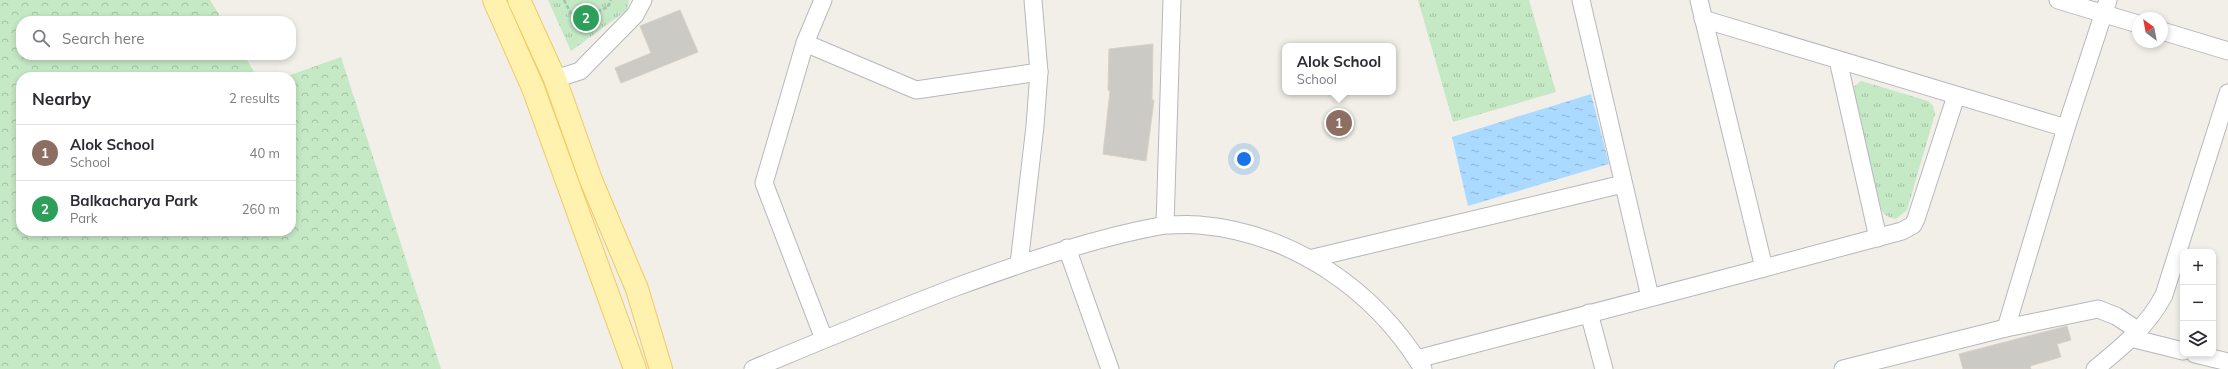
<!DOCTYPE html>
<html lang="en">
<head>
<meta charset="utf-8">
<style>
  :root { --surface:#fff; --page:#f2f2f3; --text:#2b2b33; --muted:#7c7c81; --line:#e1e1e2; --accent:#111827 }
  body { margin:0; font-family:Mulish,sans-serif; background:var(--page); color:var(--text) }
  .controls { position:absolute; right:12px; bottom:12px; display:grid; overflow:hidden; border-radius:8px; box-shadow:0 2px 6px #0003 }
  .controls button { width:36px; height:36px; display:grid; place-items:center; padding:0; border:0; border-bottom:1px solid var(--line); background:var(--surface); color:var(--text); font:20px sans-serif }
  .compass { position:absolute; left:2132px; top:12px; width:36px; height:36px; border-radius:50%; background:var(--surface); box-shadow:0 2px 6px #0003; rotate:328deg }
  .you { position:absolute; left:1244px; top:159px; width:14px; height:14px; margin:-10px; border:3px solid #fff; border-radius:50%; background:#1a73e8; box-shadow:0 0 0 6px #1a73e833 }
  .badge { display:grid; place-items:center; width:26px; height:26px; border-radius:50%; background:var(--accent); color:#fff; font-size:13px; font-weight:700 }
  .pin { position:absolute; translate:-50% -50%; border:2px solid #fff; box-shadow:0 1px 4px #0006 }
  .popup { position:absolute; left:1282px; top:43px; width:114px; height:52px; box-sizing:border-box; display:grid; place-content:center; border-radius:8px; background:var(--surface); filter:drop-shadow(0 1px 3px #0005); font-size:13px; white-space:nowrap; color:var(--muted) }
  .popup b { font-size:15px; color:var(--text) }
  .popup::after { content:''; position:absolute; left:50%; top:100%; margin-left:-8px; border:8px solid transparent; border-top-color:var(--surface) }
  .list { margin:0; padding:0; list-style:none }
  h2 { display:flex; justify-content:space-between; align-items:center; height:52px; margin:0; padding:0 16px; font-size:17px }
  h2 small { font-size:13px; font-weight:400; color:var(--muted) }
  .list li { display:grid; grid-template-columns:26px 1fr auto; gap:12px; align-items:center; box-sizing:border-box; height:56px; padding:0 16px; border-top:1px solid var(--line) }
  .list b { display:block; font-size:15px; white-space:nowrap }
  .list p { margin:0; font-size:13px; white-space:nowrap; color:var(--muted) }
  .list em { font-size:13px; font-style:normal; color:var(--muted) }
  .icon { flex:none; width:22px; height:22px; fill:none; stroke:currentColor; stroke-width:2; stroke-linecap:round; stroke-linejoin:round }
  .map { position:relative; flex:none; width:2228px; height:369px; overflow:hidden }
  .search { position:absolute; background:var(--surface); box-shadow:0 2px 6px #0003; left:16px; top:16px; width:280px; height:44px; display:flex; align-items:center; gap:10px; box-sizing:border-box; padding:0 14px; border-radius:16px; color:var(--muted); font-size:15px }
  .panel { position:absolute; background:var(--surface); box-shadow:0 2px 6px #0003; left:16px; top:72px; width:280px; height:164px; border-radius:16px }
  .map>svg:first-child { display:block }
  .forest { fill:url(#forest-crowns) }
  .park { fill:url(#park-tufts) }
  .water { fill:url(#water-ripples) }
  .building { fill:#cccac5; stroke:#d6d1c6 }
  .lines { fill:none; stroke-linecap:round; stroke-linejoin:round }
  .minor-casing { stroke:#b5b8bc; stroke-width:19 }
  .primary-casing { stroke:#f2c960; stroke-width:24 }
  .path { stroke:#9cc7a9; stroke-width:2.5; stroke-dasharray:4 2; stroke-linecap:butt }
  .minor { stroke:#fff; stroke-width:17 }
  .primary { stroke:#fff2af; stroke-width:22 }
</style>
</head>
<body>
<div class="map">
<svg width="2228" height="369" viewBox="0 0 2228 369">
  <defs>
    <pattern id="forest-crowns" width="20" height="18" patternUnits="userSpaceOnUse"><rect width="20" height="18" fill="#c5e8c5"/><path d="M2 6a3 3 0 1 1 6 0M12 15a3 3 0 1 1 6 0" fill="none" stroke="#a3c0a4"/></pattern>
    <pattern id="park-tufts" width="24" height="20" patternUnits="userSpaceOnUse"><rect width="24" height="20" fill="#c5e8c5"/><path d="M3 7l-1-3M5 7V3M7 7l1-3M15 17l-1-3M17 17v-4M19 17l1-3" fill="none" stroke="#a3c0a4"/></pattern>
    <pattern id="water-ripples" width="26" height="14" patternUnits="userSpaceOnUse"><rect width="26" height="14" fill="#aadaff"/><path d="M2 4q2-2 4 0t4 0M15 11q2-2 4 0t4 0" fill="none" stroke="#8eb4d2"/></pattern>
  </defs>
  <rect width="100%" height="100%" fill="#f1efe8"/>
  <!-- forest -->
  <polygon class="forest" points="0,0 210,0 223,21 21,21 21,55 244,55 257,77 21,77 21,231 291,231 291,77 285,77 341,57 441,369 0,369"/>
  <!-- park -->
  <g class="park">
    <polygon points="548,0 629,0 627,10 571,51"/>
    <polygon points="1418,0 1529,0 1556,92 1453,122"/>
    <path d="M1861 81 1928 101 1933 106 1935 114 1907 210 1896 219C1889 218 1885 216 1881 209L1853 91 1854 87Z"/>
  </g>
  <!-- water -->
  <polygon class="water" points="1591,94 1609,164 1468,206 1452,137"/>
  <!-- building -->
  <g class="building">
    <polygon points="680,10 698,52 621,83 615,68 651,53 640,26"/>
    <polygon points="1153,44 1152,100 1154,100 1146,161 1103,154 1110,91 1108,90 1109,49"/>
    <polygon points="2067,326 2071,340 2057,344 2061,357 2030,366 2031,369 1963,369 1959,354"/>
  </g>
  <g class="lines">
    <defs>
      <g id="minor">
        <polyline points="823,0 805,43 764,183 824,339"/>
        <path d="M1172 0 1165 225C1176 225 1188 224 1199 225 1293 233 1375 290 1423 369"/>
        <polyline points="1581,0 1650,297"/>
        <polyline points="2058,0 2138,24"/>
        <polyline points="1703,19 2066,128 2006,328 1843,369"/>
        <polyline points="2162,31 2228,51"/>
        <polyline points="805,43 916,90 1039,72"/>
        <polyline points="1838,60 1878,238"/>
        <polyline points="555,79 580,71 635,15 643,0"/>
        <polyline points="2066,128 2108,0"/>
        <polyline points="1067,248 1110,369"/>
        <polyline points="1309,259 1623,184"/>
        <polyline points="1019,264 1035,126 1039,72 1033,0"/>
        <polyline points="1764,268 1902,231 1913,225 1916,219 1956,96"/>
        <polyline points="1589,313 1604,369"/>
        <polyline points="2006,328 2098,309 2116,316 2139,331"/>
        <polyline points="2131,338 2183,351"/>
        <polyline points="2195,354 2228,362"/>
        <polyline points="1417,359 1764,268 1699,0"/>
        <path d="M753 369C820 341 888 313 956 287 1025 262 1093 238 1165 225"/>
        <path d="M2095 369C2122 347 2148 326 2164 295L2228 93"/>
      </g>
      <g id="primary">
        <polyline points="494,0 533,88 635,369"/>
        <polyline points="519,0 555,79 591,180 637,289 661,369"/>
      </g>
    </defs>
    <!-- minor casing -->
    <use href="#minor" class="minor-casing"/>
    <!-- primary casing -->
    <use href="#primary" class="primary-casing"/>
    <!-- path -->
    <polyline class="path" points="564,0 575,21 608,7 611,0"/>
    <!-- minor -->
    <use href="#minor" class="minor"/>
    <!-- primary -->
    <use href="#primary" class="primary"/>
  </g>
</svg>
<div class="controls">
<button>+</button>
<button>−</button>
<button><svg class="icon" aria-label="layers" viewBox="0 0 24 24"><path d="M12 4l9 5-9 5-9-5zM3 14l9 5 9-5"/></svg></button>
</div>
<svg class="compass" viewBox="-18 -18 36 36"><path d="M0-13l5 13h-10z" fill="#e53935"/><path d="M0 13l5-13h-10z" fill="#7c7c81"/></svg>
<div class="you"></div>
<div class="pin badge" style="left:1339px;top:123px;background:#8d6e63">1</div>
<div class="popup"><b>Alok School</b>School</div>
<div class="pin badge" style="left:586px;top:18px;background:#2e9e5b">2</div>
<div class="search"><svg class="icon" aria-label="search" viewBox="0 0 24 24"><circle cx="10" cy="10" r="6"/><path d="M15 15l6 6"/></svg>Search here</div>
<section class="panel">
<h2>Nearby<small>2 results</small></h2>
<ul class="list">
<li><span class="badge" style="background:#8d6e63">1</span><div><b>Alok School</b><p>School</p></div><em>40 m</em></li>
<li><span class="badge" style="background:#2e9e5b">2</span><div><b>Balkacharya Park</b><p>Park</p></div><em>260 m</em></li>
</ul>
</section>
</div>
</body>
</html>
